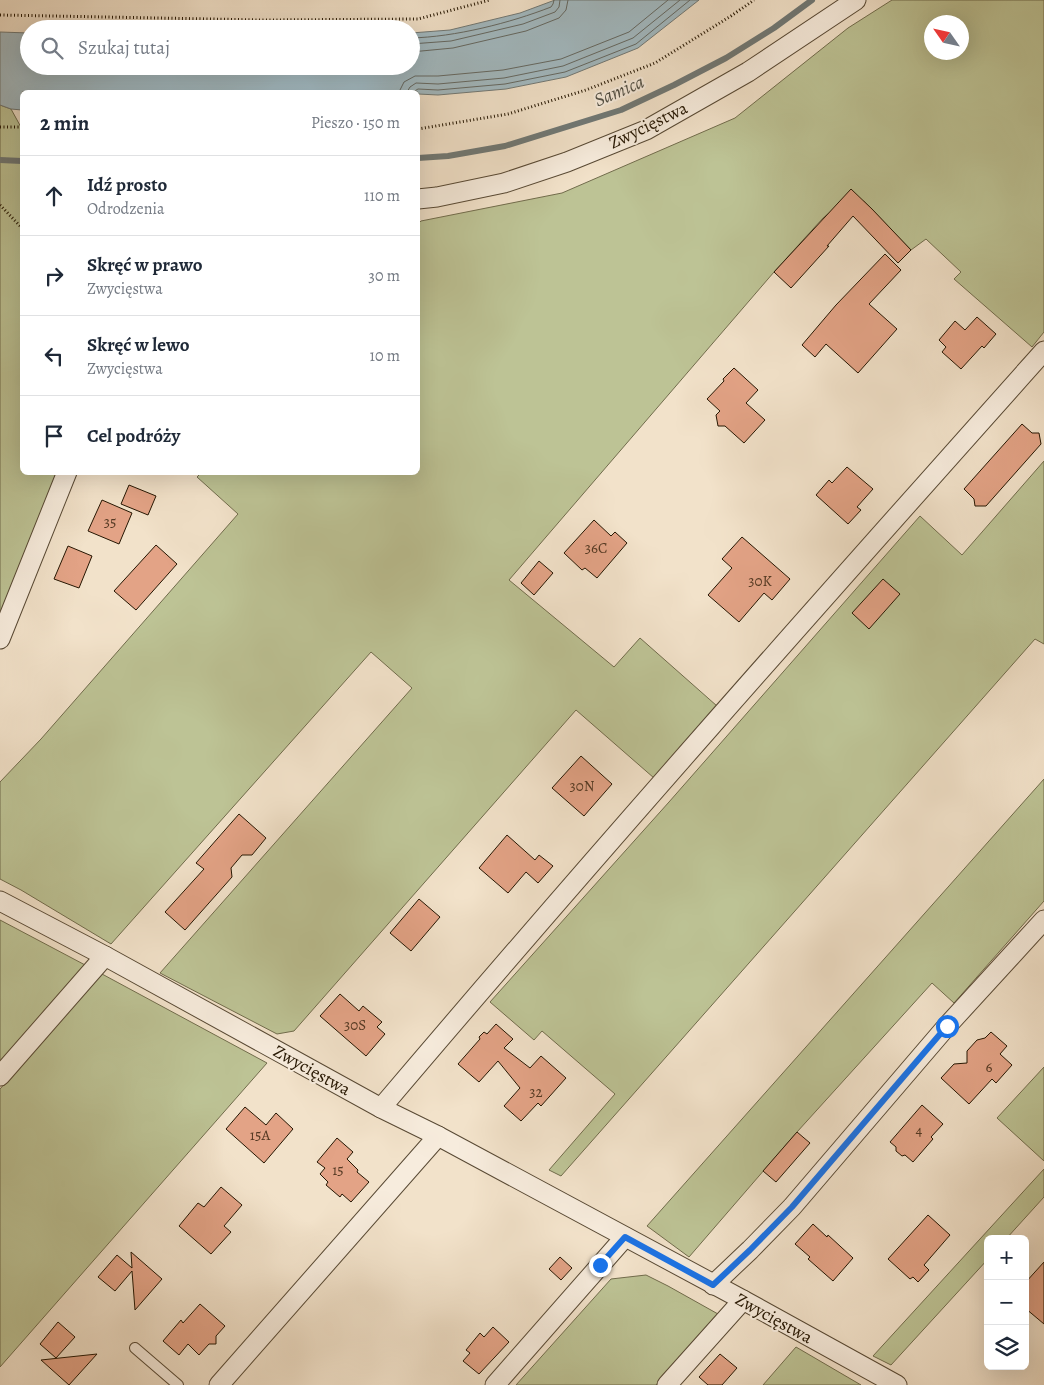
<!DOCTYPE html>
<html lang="pl">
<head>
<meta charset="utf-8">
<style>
  :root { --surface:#fff; --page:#f2f2f3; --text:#1f2937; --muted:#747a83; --line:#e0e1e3 }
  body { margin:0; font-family:Alegreya,serif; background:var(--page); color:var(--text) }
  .controls { position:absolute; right:15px; bottom:15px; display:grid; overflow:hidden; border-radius:8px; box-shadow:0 5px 20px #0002 }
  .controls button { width:45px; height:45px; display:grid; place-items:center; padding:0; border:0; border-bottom:1px solid var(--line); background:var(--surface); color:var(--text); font:25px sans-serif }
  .compass { position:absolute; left:924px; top:15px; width:45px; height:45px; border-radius:50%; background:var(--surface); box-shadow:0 5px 20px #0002; rotate:304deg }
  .stop { position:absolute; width:15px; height:15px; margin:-11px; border:4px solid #1a73e8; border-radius:50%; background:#fff }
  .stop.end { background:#1a73e8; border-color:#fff; box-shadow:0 1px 5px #0008 }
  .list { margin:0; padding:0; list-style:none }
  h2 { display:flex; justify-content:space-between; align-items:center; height:65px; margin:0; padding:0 20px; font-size:21px }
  h2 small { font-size:16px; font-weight:400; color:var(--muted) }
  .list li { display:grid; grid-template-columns:32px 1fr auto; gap:15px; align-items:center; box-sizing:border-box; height:80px; padding:0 20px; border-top:1px solid var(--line) }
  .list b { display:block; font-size:19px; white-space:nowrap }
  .list p { margin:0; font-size:16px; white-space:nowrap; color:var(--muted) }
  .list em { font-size:16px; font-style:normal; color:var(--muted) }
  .icon { flex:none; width:28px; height:28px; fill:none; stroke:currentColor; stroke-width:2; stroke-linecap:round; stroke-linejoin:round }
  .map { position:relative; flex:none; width:1044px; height:1385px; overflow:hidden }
  .search { position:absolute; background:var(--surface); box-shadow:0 5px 20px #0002; left:20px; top:20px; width:400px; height:55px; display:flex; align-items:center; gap:12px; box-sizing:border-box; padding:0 18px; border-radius:28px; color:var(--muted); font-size:19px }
  .panel { position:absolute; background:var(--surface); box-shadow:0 5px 20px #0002; left:20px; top:90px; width:400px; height:385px; border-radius:8px }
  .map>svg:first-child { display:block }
  .green { fill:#bdc395; stroke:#716c4c; fill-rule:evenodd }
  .water { fill:#a2bac2; stroke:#707875 }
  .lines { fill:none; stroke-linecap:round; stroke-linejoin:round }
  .shore { stroke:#646862; stroke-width:1 }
  .stream { stroke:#707875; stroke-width:6 }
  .building { fill:#e3a386; stroke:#251602 }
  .lane-casing { stroke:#584934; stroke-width:12 }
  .street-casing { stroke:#584934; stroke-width:21 }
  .path { stroke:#251602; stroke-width:3; stroke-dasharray:1 2.5; stroke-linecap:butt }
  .lane { stroke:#f7ecdd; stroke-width:10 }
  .street { stroke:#f7ecdd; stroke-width:19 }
  .route { stroke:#1a73e8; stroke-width:6 }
  .labels { text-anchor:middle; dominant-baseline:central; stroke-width:4; stroke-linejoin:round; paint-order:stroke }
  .number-label { font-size:15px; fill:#543923 }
  .street-label { font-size:18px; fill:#251602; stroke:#f7ecdd }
  .water-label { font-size:19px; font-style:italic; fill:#514f45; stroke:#f7ecdd }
</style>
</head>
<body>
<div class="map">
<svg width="1044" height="1385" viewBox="0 0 1044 1385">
  <rect width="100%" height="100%" fill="#f2e2ca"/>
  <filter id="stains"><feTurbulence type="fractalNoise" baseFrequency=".004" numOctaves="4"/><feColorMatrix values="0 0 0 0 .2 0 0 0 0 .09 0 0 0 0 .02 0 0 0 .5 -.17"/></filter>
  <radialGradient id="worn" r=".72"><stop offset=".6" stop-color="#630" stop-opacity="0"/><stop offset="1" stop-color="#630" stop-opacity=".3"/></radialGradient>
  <!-- green -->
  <g class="green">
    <path d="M892 0H1044V332L1032 347 954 279 961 272 926 239 911 250 864 201 835 208 823 218 774 272 509 580 614 667 640 638 717 706 654 778 576 710 294 1031 277 1034 160 973 412 688 371 652 111 944 21 890 0 879V782L41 739 238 514 197 477 201 473 418 472V224L421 221 562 193 735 118 848 28ZM932 22H962V52H932Z"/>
    <polygon points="0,105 11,109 22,129 22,472 58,473 0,618"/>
    <polygon points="1044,461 1044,644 1035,639 561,1176 549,1170 615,1094 542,1031 534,1040 490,1002 669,802 920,516 962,555"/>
    <polygon points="1044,779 1044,901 954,1003 932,983 797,1132 689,1257 647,1226"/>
    <polygon points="0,920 87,966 0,1065"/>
    <polygon points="102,974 267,1063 0,1367 0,1089"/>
    <polygon points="1044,1067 1044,1161 997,1118"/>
    <polygon points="1044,1169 1044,1197 1006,1239 988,1239 988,1259 891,1365 873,1356"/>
    <polygon points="646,1275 668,1286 718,1314 656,1385 516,1385 611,1279"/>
    <polygon points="796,1347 861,1385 763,1385"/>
  </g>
  <!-- water -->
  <polygon class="water" points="555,0 699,0 638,48 566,77 506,89 438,95 418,94 418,92 345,91 340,92 22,92 22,110 11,109 0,105 0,32 29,33 29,66 411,66 411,33 450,30 520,13"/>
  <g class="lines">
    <!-- shore -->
    <g class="shore">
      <path d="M411 38C455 37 510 23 551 7L553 4 554 0"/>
      <polyline points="411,44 451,41 523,24 555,12 559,7 560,0"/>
      <polyline points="411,52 453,48 526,31 559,18 566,10 568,0"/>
      <polyline points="399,92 404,82 415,76 438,76 503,70 561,59 629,32 668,0"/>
      <polyline points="407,92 410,87 416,83 438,84 504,78 563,66 633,38 680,0"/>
      <polyline points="413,92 418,89 438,90 505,84 565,72 636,44 690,0"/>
    </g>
    <!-- stream -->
    <g class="stream">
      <polyline points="418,158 448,156 505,146 621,110 674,85 726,58 774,28 812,0"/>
      <polyline points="0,160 22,161"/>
    </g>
  </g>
  <!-- building -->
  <g class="building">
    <polygon points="851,189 872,209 911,250 898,263 853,216 827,246 829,246 791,288 774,272"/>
    <polygon points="885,254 901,270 869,304 897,329 858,373 826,344 815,357 802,345 836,305"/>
    <polygon points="977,317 996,334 984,348 982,346 961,369 942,352 946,347 939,340 955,321 965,330"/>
    <polygon points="734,368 758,390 746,403 765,420 744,443 725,426 718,426 716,415 720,411 707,399 724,381 723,379"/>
    <polygon points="1022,424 1032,433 1039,433 1041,444 986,506 975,506 974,499 964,489"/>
    <polygon points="847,467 873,489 857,507 861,510 848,524 816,495 829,480 832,483"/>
    <polygon points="129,485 156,496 148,515 121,504"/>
    <polygon points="102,500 132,513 119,544 88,531"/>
    <polygon points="594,520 611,536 615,532 627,543 597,578 585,568 582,570 564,553"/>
    <polygon points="742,537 790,579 772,600 764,593 739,622 708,595 732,568 722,559"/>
    <polygon points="156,545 177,564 136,610 114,591"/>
    <polygon points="68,546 92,556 79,588 54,579"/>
    <polygon points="539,561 553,573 534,595 521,583"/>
    <polygon points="883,579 900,594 869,629 852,613"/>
    <polygon points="581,756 612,784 584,816 552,788"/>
    <polygon points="239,814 266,838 252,855 242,855 231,868 232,877 185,930 165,912 204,869 196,863"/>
    <polygon points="507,835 535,860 539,855 553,866 538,883 526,872 508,893 479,868"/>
    <polygon points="419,899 440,917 411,951 390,933"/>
    <polygon points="340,994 359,1011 363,1006 382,1022 377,1027 385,1034 366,1056 320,1016"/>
    <polygon points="496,1024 513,1039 504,1048 530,1068 541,1056 566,1078 541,1106 538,1103 521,1121 504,1106 520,1088 498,1061 479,1082 458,1064 480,1039 479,1037 484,1032 487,1034"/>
    <polygon points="991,1032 1007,1046 1000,1054 1012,1065 996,1083 992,1079 969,1104 941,1078 954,1064 967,1063 967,1051 977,1040 985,1038"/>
    <polygon points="922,1105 943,1124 931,1137 933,1139 913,1162 905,1155 902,1156 896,1151 896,1147 890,1142"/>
    <polygon points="245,1107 266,1125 276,1113 293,1129 264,1163 226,1129"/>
    <polygon points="797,1132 810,1143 776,1182 763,1171"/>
    <polygon points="337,1138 353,1152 347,1159 358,1170 357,1172 369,1182 351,1202 342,1194 340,1197 326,1185 328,1182 320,1174 325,1168 317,1162"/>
    <polygon points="221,1187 242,1205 224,1226 231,1232 211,1254 179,1226 198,1203 204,1207"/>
    <polygon points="928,1215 950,1235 924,1265 929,1270 918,1282 913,1277 910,1279 888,1259"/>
    <polygon points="813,1224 827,1237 828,1235 853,1258 833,1281 808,1259 810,1257 795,1244"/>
    <polygon points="131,1252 162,1279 135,1310 132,1271 115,1291 98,1277 117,1255 132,1268"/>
    <polygon points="560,1257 572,1268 561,1280 549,1269"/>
    <polygon points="1044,1262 1044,1324 1025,1308 1025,1283"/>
    <polygon points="200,1304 225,1326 216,1336 216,1344 209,1344 199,1355 188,1344 179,1355 163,1341 181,1320 183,1323"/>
    <polygon points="58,1322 75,1337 56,1358 40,1344"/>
    <polygon points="493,1327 509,1342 479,1374 463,1361 470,1353 466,1350 480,1333 484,1337"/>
    <polygon points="97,1354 69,1385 41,1360"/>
    <polygon points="720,1354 737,1368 722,1385 708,1385 699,1377"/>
  </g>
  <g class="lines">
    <defs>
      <polyline id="lane" points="135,1348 178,1385"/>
      <g id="street">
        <polyline points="418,199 437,197 504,183 567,162 646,130 748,72 856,0"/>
        <polyline points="0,639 67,472"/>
        <polyline points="0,901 105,956 381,1108 438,1136 743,1300 897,1385"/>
        <polyline points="0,1076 105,956"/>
        <path d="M381 1108C598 852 821 601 1044 351"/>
        <polyline points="713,1285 750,1250 792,1207 947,1026 1044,920"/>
        <polyline points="219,1385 438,1136"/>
        <polyline points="495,1385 625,1237"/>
        <polyline points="667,1385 743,1300"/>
      </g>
    </defs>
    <!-- lane casing -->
    <use href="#lane" class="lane-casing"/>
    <!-- street casing -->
    <use href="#street" class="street-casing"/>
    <!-- path -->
    <g class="path">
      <polyline points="0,15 262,20 418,19 490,0"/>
      <polyline points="0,127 22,127"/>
      <polyline points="418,129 508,114 586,90 655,63 731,16 754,0"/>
      <polyline points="0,205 22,228"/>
    </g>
    <!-- lane -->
    <use href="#lane" class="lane"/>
    <!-- street -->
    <use href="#street" class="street"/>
  </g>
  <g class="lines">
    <!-- route -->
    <polyline class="route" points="600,1265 625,1237 713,1285 750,1250 792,1207 947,1026"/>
  </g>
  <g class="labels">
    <!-- number labels -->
    <g class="number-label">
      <text x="110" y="522">35</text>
      <text x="596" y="548">36C</text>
      <text x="760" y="581">30K</text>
      <text x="582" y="786">30N</text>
      <text x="355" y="1025">30S</text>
      <text x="989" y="1067">6</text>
      <text x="536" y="1092">32</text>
      <text x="919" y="1130">4</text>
      <text x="260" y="1135">15A</text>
      <text x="338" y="1170">15</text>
    </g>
    <!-- street labels -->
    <g class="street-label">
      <text transform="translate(648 125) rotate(-26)">Zwycięstwa</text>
      <text transform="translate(312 1070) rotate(29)">Zwycięstwa</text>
      <text transform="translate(774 1318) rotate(29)">Zwycięstwa</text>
    </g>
    <!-- water labels -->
    <g class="water-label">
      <text transform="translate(619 91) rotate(-23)">Samica</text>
    </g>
  </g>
  <rect width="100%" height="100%" filter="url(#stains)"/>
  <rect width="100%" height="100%" fill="url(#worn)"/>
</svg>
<div class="controls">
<button>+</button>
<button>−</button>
<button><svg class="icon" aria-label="layers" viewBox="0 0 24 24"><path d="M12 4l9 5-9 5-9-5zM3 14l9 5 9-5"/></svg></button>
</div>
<svg class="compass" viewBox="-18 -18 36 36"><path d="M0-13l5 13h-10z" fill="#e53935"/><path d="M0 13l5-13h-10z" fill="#747a83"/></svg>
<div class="stop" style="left:947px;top:1026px"></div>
<div class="stop end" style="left:600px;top:1265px"></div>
<div class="search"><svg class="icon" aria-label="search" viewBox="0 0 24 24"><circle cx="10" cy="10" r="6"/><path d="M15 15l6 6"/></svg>Szukaj tutaj</div>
<section class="panel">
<h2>2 min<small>Pieszo · 150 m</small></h2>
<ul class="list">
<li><svg class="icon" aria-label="ahead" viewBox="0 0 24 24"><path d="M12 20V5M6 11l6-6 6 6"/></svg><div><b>Idź prosto</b><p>Odrodzenia</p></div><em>110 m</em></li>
<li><svg class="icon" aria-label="right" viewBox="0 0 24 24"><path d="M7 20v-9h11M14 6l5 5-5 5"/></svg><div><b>Skręć w prawo</b><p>Zwycięstwa</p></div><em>30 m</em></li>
<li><svg class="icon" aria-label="left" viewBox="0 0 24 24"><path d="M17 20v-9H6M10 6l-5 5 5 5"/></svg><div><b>Skręć w lewo</b><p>Zwycięstwa</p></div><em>10 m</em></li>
<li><svg class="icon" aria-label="arrive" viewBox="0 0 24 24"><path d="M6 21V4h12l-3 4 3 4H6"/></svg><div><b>Cel podróży</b></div></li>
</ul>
</section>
</div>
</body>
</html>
